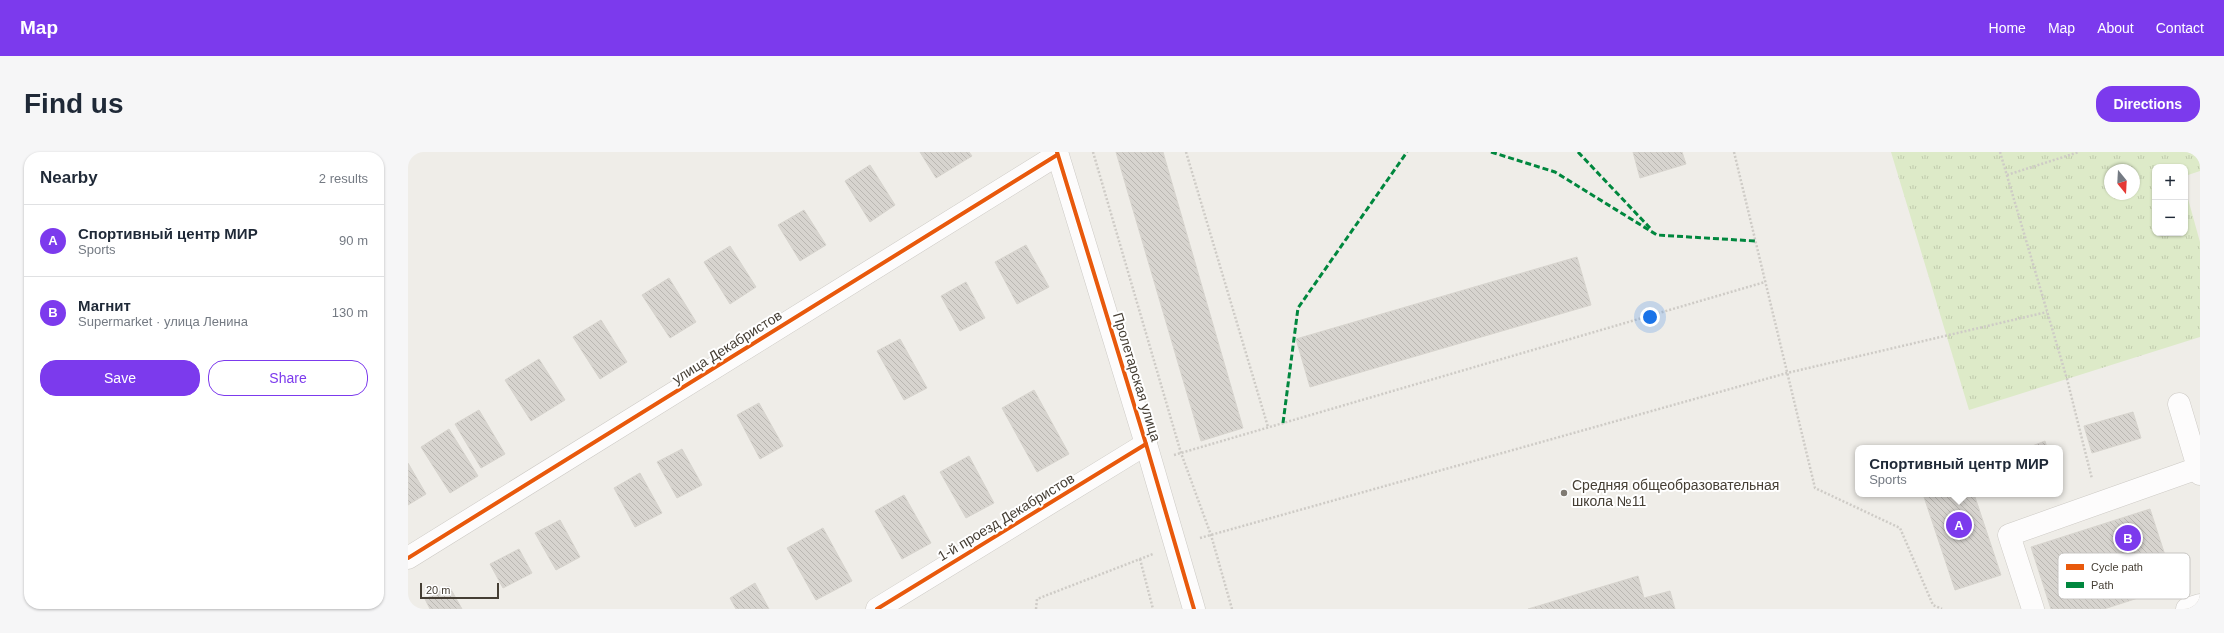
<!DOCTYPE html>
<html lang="en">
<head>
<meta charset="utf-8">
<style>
  :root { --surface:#fff; --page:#f6f6f7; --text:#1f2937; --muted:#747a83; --line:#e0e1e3; --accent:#7c3aed }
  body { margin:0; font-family:Arial,sans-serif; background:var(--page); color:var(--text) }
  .controls { position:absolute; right:12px; top:12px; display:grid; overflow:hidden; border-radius:8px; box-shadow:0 1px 3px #0004 }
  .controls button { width:36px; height:36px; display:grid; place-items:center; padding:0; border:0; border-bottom:1px solid var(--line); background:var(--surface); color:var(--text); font:20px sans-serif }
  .compass { position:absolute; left:1696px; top:12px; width:36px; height:36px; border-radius:50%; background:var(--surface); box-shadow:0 1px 3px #0004; rotate:162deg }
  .scale { position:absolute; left:12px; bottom:10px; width:79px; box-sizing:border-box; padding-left:4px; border:2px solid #453e34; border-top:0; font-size:11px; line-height:14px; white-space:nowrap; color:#453e34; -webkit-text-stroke:3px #fff; paint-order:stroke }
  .you { position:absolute; left:1242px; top:165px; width:14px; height:14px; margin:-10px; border:3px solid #fff; border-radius:50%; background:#1a73e8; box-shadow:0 0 0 6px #1a73e833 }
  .badge { display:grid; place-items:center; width:26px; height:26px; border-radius:50%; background:var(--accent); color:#fff; font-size:13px; font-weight:700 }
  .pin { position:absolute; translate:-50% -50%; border:2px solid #fff; box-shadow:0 1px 4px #0006 }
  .popup { position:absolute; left:1447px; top:293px; width:208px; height:52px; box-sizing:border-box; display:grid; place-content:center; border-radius:8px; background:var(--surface); filter:drop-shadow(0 1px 3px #0005); font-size:13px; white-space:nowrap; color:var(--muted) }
  .popup b { font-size:15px; color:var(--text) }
  .popup::after { content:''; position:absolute; left:50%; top:100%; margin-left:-8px; border:8px solid transparent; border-top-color:var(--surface) }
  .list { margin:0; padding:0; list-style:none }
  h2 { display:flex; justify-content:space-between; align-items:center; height:52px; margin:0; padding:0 16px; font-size:17px }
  h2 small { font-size:13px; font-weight:400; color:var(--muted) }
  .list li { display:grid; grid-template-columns:26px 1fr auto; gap:12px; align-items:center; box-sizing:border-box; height:72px; padding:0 16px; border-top:1px solid var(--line) }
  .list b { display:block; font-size:15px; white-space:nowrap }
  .list p { margin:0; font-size:13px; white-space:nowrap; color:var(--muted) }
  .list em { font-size:13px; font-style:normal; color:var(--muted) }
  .actions { display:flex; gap:8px; padding:12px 16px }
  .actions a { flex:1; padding:9px 0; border:1px solid var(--accent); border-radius:16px; text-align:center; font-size:14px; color:var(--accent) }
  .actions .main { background:var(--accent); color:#fff }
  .map { position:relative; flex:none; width:1792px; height:457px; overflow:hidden; border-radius:16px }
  header { display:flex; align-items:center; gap:24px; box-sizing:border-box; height:56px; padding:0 20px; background:var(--accent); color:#fff }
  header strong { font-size:19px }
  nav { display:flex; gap:22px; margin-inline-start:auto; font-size:14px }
  .intro { display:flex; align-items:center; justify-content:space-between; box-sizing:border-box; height:96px; padding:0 24px }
  h1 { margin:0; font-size:28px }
  .button { padding:10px 18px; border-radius:16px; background:var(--accent); color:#fff; font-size:14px; font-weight:700 }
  main { display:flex; gap:24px; padding:0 24px }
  aside { flex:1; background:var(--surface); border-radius:16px; box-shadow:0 1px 3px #0004 }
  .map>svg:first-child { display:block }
  .park { fill:url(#park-tufts); fill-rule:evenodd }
  .building { fill:url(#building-back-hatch); stroke:#d7d4ce }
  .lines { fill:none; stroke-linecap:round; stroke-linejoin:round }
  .minor-casing { stroke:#ccc9c4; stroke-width:23 }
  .path { stroke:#cecbc6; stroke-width:2.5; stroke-dasharray:2 2; stroke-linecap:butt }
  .minor { stroke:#fdfcfc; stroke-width:22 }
  .quiet { stroke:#00873e; stroke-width:3; stroke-dasharray:6 3; stroke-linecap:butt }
  .cycleway-casing { stroke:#fff; stroke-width:6 }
  .cycleway { stroke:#e8590c; stroke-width:4 }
  .poi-dot { fill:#807b73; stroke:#fff; stroke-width:1.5 }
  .labels { text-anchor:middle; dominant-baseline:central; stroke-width:4; stroke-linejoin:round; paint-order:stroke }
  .street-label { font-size:14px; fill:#453e34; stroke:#fff }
  .poi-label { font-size:14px; fill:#453e34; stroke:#fff; text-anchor:start }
  .key { fill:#fff; stroke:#c7c5c2; stroke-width:1 }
  .key-label { font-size:11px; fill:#453e34 }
</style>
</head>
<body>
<header>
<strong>Map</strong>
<nav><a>Home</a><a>Map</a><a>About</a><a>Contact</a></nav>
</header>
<div class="intro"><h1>Find us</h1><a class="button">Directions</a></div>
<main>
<aside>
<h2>Nearby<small>2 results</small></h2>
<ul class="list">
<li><span class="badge">A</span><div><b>Спортивный центр МИР</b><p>Sports</p></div><em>90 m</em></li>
<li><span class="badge">B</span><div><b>Магнит</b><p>Supermarket · улица Ленина</p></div><em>130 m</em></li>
</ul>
<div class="actions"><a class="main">Save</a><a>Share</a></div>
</aside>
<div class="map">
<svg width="1792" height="457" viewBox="0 0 1792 457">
  <defs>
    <pattern id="park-tufts" width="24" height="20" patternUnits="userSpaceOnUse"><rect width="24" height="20" fill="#ddeac8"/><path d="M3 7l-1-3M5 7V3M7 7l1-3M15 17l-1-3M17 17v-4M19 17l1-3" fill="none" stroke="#bfcaac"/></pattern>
    <pattern id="building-back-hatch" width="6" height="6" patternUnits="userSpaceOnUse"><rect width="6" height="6" fill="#d7d4cf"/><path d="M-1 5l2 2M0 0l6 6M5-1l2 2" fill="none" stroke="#bab7b2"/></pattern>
  </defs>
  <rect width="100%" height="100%" fill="#efede8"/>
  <!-- park -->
  <path class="park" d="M1483 0H1792V19L1777 24V15H1747V81H1777V36L1792 90V185L1561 258ZM1702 18H1726V42H1702Z"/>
  <!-- building -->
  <g class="building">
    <polygon points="512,0 561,0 564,4 528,26"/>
    <polygon points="708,0 755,0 835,276 793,289"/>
    <polygon points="1225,0 1274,0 1278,12 1232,26"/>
    <polygon points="462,13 487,53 462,70 437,29"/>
    <polygon points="396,58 418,93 392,109 370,73"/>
    <polygon points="618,93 641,135 609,152 587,110"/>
    <polygon points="322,94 348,135 322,152 296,110"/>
    <polygon points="1169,105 1183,153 902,235 888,187"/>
    <polygon points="261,126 288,170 262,186 234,143"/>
    <polygon points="558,130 577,166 552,179 533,144"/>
    <polygon points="193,168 219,210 192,227 165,185"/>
    <polygon points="492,187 519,236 496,248 469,199"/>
    <polygon points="131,207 157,248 123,269 97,228"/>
    <polygon points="626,238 661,302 629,320 594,256"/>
    <polygon points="351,251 375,294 352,307 329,263"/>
    <polygon points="71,258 97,302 73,316 47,272"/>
    <polygon points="1725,260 1733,286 1684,301 1676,274"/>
    <polygon points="41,277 70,324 42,341 13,295"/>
    <polygon points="1637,289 1639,296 1619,296"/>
    <polygon points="274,297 294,333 269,346 249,310"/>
    <polygon points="561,304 586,351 558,366 532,320"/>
    <polygon points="0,311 18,342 0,353"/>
    <polygon points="232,321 254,361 227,375 206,336"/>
    <polygon points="1515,342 1566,342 1593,423 1547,438"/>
    <polygon points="496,343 523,391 494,407 467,359"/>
    <polygon points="1742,357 1767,434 1696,457 1643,457 1623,395"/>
    <polygon points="152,368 172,405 148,418 127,381"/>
    <polygon points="415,376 444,429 408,448 379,396"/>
    <polygon points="111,397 124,421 95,436 82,412"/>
    <polygon points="1230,424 1236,446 1262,439 1267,457 1120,457"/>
    <polygon points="347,431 361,457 328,457 322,446"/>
    <polygon points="41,434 54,457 22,457 17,447"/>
  </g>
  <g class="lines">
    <defs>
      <g id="minor">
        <polyline points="649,0 738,292 786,457"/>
        <polyline points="1771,252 1792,322"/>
        <polyline points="0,406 649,3"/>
        <polyline points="469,457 738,292"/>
        <polyline points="1625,457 1601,383 1790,316"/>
        <polyline points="1779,457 1792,453"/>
      </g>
    </defs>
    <!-- minor casing -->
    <use href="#minor" class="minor-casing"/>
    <!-- path -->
    <g class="path">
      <polyline points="685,0 773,301 803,383 824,457"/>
      <polyline points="778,0 860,275"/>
      <polyline points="1326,0 1407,336 1492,376 1525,453 1534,457"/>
      <polyline points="1592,0 1659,227 1684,327"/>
      <polyline points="1599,23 1671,0"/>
      <polyline points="766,303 1357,130"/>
      <polyline points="792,386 1379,221 1639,160"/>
      <polyline points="732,407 745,457"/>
      <polyline points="628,457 629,447 745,402"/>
    </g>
    <!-- minor -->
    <use href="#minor" class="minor"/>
    <!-- quiet -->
    <g class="quiet">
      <polyline points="1083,0 1147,20 1249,83 1347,89"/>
      <polyline points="1170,0 1242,76"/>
      <polyline points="875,271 890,156 999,0"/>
    </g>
    <defs>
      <g id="cycleway">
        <polyline points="649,0 738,292 786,457"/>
        <polyline points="0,406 649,3"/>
        <polyline points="469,457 738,292"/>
      </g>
    </defs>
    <!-- cycleway casing -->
    <use href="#cycleway" class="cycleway-casing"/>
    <!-- cycleway -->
    <use href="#cycleway" class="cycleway"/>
  </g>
  <!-- markers -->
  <circle class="poi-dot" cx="1156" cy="341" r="4"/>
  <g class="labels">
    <!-- street labels -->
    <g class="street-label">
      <text transform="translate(319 195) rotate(-32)">улица Декабристов</text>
      <text transform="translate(729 225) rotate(73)">Пролетарская улица</text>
      <text transform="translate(598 365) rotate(-31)">1-й проезд Декабристов</text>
    </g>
    <!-- poi labels -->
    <g class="poi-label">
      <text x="1164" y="333">Средняя общеобразовательная<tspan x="1164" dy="16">школа №11</tspan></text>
    </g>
  </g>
  <!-- legend -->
  <rect x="1650" y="401" width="132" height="46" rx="6" class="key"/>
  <rect x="1658" y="412" width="18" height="6" fill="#e8590c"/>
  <rect x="1658" y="430" width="18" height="6" fill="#00873e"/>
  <g class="key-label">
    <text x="1683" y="419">Cycle path</text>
    <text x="1683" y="437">Path</text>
  </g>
</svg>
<div class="controls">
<button>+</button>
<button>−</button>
</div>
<svg class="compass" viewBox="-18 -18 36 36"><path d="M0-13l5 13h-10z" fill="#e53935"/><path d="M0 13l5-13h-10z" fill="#747a83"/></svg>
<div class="scale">20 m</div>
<div class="you"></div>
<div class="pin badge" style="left:1551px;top:373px">A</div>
<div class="popup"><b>Спортивный центр МИР</b>Sports</div>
<div class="pin badge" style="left:1720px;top:386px">B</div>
</div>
</main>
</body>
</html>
